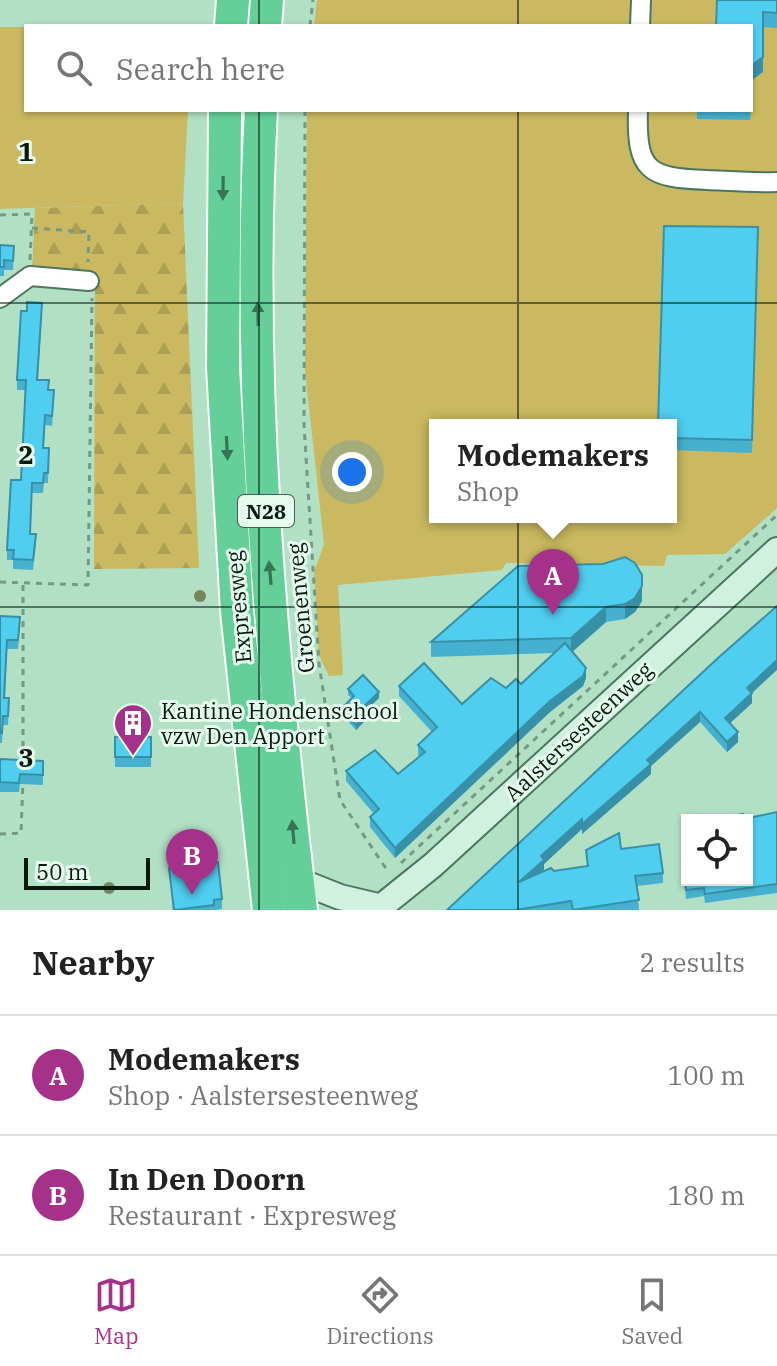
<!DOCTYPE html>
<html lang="en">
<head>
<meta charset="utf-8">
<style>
  :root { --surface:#fff; --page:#f6f6f6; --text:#222; --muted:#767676; --line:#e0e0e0; --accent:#a6318a }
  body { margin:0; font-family:"IBM Plex Serif",serif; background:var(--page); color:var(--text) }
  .controls { position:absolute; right:24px; bottom:24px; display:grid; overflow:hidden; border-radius:0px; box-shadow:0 2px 6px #0004 }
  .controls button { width:72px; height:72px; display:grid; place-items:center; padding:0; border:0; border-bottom:2px solid var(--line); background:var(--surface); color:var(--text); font:40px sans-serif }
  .scale { position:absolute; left:24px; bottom:20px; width:126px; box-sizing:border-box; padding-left:8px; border:4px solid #081a10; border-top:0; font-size:22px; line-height:28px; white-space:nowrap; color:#081a10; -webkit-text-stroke:6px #e4fbed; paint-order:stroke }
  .you { position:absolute; left:352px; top:472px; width:28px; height:28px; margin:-20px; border:6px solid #fff; border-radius:50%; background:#1a73e8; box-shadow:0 0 0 12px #1a73e833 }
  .badge { display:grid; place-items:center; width:52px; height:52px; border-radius:50%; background:var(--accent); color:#fff; font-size:26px; font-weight:700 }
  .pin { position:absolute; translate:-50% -66px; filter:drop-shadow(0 2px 4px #0008) }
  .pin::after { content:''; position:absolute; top:42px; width:28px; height:24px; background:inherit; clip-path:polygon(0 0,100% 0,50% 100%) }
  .popup { position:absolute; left:429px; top:419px; width:248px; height:104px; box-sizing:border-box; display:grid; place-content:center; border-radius:0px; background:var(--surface); filter:drop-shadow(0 2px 6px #0005); font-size:26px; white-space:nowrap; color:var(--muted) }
  .popup b { font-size:30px; color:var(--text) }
  .popup::after { content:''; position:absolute; left:50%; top:100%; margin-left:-16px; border:16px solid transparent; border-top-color:var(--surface) }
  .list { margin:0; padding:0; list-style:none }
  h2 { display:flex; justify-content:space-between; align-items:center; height:104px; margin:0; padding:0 32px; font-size:34px }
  h2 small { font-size:26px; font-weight:400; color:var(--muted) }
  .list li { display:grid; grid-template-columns:52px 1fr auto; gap:24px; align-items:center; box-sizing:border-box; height:120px; padding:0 32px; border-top:2px solid var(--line) }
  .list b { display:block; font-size:30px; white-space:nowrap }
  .list p { margin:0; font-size:26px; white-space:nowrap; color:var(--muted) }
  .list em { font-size:26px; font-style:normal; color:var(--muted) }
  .icon { flex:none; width:44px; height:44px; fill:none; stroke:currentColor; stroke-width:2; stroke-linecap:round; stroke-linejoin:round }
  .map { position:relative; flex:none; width:777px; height:910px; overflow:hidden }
  .search { position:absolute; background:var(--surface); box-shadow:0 2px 6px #0004; left:24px; right:24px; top:24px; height:88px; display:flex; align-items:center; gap:20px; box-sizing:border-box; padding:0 28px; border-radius:0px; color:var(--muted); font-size:30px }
  .sheet { height:344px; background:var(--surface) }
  nav { display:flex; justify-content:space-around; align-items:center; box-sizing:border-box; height:112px; border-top:2px solid var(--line); background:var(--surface); font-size:22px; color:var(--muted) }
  nav a { display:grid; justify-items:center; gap:4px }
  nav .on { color:var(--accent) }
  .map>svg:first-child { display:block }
  .grass { fill:#cab960; fill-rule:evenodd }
  .forest { fill:url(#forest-firs) }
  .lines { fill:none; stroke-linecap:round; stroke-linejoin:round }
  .street-casing { stroke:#4c765f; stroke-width:22 }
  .secondary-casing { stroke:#4c765f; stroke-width:28 }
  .highway-casing { stroke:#fff; stroke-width:36 }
  .path { stroke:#759984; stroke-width:3; stroke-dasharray:6 6; stroke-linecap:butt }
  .street { stroke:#fff; stroke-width:18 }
  .secondary { stroke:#d0f1e0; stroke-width:24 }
  .highway { stroke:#64cf98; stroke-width:32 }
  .tree { fill:#76855a }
  .wall { fill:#45b1ce }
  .shaded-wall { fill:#3890a8 }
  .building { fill:#50cef0; stroke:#3890a8; stroke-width:2 }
  .oneway { fill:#367454 }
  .grid { fill:none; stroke:#081a10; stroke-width:2; stroke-opacity:0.55 }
  .labels { text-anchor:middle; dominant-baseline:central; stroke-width:6; stroke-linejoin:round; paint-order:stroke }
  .shield { fill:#e4fbed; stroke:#4a5e52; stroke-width:2 }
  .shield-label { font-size:20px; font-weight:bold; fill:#081a10 }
  .street-label { font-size:22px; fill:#081a10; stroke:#e4fbed }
  .poi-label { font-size:22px; fill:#081a10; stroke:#e4fbed; text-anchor:start }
  .grid-label { font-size:26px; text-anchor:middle; font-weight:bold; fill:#081a10; stroke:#e4fbed; stroke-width:6; stroke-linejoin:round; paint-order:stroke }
</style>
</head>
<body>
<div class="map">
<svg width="777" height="910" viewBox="0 0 777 910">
  <defs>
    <pattern id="forest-firs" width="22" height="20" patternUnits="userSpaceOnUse" patternTransform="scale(2)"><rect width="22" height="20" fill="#cab960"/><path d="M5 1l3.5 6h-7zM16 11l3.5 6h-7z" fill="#ac9e52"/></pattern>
  </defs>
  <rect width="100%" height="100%" fill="#b2e0c5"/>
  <!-- grass -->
  <g class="grass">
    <path d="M317 0H777V508L725 554 667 555 664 566 506 563 502 570 338 585 343 675 329 676 319 655 314 572 324 544 305 371 307 110H751V26H314ZM435 425H671V517H435Z"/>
    <polygon points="0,27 26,27 26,110 188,110 183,203 0,209"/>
  </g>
  <!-- forest -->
  <polygon class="forest" points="183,203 199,568 94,569 95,272 32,271 35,208"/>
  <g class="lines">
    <defs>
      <g id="street">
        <polyline points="640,26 641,0"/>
        <path d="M638 110C636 171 648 178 707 180 730 181 754 183 777 182"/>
        <polyline points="0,298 30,276 89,281"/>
      </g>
      <g id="secondary">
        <polyline points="297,880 340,897 382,907"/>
        <polyline points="377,910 433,865 777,550"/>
      </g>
      <g id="highway">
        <polyline points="231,26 233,0"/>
        <polyline points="265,26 267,0"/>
        <polyline points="225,110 223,367 237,611 269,910"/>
        <path d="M261 110C246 376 270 646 301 910"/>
      </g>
    </defs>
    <!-- street casing -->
    <use href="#street" class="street-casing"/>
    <!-- secondary casing -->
    <use href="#secondary" class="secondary-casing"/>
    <!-- highway casing -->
    <use href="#highway" class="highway-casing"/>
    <!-- path -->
    <g class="path">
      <polyline points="310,26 313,0"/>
      <polyline points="305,110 304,425 319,664 340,800 389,873"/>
      <polyline points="0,215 32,214 30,261"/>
      <polyline points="32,228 89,232 88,262"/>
      <polyline points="0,582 88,585 92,298"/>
      <polyline points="23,585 23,761"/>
      <polyline points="0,834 21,833 23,781"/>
      <polyline points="401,863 777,515"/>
    </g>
    <!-- street -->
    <use href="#street" class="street"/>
    <!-- secondary -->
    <use href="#secondary" class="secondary"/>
    <!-- highway -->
    <use href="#highway" class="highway"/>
  </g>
  <!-- trees -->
  <g class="tree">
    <circle cx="200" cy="596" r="6"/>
    <circle cx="109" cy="888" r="6"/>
  </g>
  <!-- wall -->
  <g class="wall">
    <polygon points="777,0 777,28 763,27 763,72 752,80 751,104 751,26 716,26"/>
    <polygon points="697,110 751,110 750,120 697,119"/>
    <polygon points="758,227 752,453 671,450 671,425"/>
    <polygon points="0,245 14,246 13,270 4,270 4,276 0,276"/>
    <polygon points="42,313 38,380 49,390 54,400 52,426 45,425 44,448 49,448 48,483 44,483 43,493 32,493 30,534 36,544 33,570 13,569 13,560 7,560 7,550 21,480 26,390 17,390 17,380"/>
    <polygon points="642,575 642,601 635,612 625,619 606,622 572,652 586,678 583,686 550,712 395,858 370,827 370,817 374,814 346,781 346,771 398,774 419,757 418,755 418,745 432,732 399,696 399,686 462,704 521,684 554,653 431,657 431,642"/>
    <polygon points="0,616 20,627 18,649 7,649 5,698 9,708 8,725 3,725 2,743 0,743"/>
    <polygon points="718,658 752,693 752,703 730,723 738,742 727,752 700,722 651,766 651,774 582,834 582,829 544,864 544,870 540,873 587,866 586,850 621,849 663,873 663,883 637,886 639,910 447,910"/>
    <polygon points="348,689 379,698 366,710 368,718 356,730 341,714 341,709 352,698 348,695"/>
    <rect x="115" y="737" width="36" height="30"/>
    <polygon points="0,759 43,761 43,785 20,784 19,792 0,792"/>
    <polygon points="777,812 777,893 705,903 704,896 686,899 682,859 747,880 744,819"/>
    <polygon points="169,868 222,899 222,909 214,910 173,910"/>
  </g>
  <!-- shaded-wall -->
  <g class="shaded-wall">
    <polygon points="763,57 763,72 752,80 751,104 752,65"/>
    <polygon points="642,586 642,601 635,612 625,619 625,604"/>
    <polygon points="606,607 606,622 571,653 571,638"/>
    <polygon points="777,660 777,670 752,693 752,703 725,728 725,718 747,688"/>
    <polygon points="586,668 586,678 583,686 550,712 395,858 395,848"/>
    <polygon points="379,692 379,698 363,713 363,707"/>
    <polygon points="700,712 700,722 651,766 651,774 582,834 582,824 647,760"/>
    <polygon points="368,713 368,718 356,730 356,725"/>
    <polygon points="738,732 738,742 727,752 727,742"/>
    <polygon points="582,819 582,829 544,864 544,870 519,893 519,882 541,856"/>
  </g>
  <!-- building -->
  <g class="building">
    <polygon points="717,0 777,0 777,13 763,12 763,57 752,65 751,89 751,26 716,26"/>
    <polygon points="664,226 758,227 752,440 671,438 671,425 658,425"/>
    <polygon points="0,245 14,246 13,261 4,260 4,267 0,267"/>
    <polygon points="27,302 42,303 37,380 49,380 48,390 54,390 52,416 45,415 43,448 49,448 48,473 44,473 43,483 32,483 30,534 36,534 33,560 13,559 14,550 7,550 11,480 21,480 26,380 17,380 21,311 27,311"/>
    <polygon points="625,557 635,563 642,575 642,586 635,598 625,604 606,607 571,638 431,642 518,566 603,564"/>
    <polygon points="777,606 777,660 747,688 752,693 725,718 738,732 727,742 700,712 647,760 651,764 582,824 582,819 541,856 544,860 519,882 551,868 554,871 588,866 586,850 619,833 621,849 659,844 663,873 635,876 639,900 573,910 571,901 516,910 447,910 718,658"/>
    <polygon points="0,616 20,617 18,640 7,640 4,698 9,698 8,716 3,716 2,733 0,733"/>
    <polygon points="565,643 586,668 583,676 550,701 395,848 370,817 379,809 346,771 375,750 398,774 425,752 418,745 437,727 399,686 424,663 462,704 491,678 506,688 516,679 521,684"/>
    <polygon points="363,675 379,692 363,707 368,713 356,725 341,709 354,696 348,689"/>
    <rect x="115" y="737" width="36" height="20"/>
    <polygon points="0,759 43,761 43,775 20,774 19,783 0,782"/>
    <polygon points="777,812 777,884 705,894 704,888 686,890 682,859 687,858 687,880 747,880 747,820 729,820 728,817 743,814 744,819"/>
    <polygon points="218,862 222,899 214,900 214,905 174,910 169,868"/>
  </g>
  <!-- one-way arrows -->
  <defs><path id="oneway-solid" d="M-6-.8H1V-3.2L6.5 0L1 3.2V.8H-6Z" transform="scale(2)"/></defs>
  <g class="oneway">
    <use href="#oneway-solid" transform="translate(223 188) rotate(91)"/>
    <use href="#oneway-solid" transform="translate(258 314) rotate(-91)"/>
    <use href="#oneway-solid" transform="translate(227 448) rotate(87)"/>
    <use href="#oneway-solid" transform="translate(270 573) rotate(-95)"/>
    <use href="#oneway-solid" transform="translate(293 832) rotate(-95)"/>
  </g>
  <!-- grid -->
  <path class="grid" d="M259 0V26M518 0V26M259 110V910M518 110V910M0 303H777M0 607H777"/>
  <!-- icons -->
  <defs>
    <symbol id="building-pin" viewBox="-11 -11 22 30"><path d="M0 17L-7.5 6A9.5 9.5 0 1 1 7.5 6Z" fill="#a6318a" stroke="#e4fbed"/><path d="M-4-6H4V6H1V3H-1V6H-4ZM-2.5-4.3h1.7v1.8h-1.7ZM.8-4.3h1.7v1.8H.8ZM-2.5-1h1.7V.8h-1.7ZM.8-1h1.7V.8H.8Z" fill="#fff"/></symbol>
  </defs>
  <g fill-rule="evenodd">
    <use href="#building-pin" x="111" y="701" width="44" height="60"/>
  </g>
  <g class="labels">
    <!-- shield labels -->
    <rect class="shield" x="238" y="495" width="56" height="32" rx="6"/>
    <g class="shield-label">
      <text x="266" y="511">N28</text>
    </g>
    <!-- street labels -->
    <g class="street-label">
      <text transform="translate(238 607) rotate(-95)">Expresweg</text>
      <text transform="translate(300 608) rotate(-95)">Groenenweg</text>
      <text transform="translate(578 731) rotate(-43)">Aalstersesteenweg</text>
    </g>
    <!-- poi labels -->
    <g class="poi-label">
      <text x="161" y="710">Kantine Hondenschool<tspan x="161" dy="25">vzw Den Apport</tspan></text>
    </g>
  </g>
  <g class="grid-label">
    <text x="26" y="161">1</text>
    <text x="26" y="464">2</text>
    <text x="26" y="767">3</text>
  </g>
</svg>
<div class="controls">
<button><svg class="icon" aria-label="locate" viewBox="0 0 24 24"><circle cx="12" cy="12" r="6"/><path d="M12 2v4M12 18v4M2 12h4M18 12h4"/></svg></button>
</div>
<div class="scale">50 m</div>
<div class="you"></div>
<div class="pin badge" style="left:553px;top:615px">A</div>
<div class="popup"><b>Modemakers</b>Shop</div>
<div class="pin badge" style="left:192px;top:895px">B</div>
<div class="search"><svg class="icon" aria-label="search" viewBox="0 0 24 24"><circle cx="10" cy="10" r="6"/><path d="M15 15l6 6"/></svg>Search here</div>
</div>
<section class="sheet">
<h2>Nearby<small>2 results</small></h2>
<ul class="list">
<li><span class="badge">A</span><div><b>Modemakers</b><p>Shop · Aalstersesteenweg</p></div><em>100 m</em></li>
<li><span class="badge">B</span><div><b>In Den Doorn</b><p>Restaurant · Expresweg</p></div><em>180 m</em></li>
</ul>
</section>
<nav>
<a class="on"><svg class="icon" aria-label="map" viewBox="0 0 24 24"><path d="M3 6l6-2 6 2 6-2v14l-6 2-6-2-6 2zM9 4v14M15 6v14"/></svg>Map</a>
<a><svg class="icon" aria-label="directions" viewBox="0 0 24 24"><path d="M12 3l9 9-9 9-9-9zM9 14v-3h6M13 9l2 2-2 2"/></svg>Directions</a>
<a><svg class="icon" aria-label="saved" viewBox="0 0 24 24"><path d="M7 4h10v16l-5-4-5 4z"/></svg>Saved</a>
</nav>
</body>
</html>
